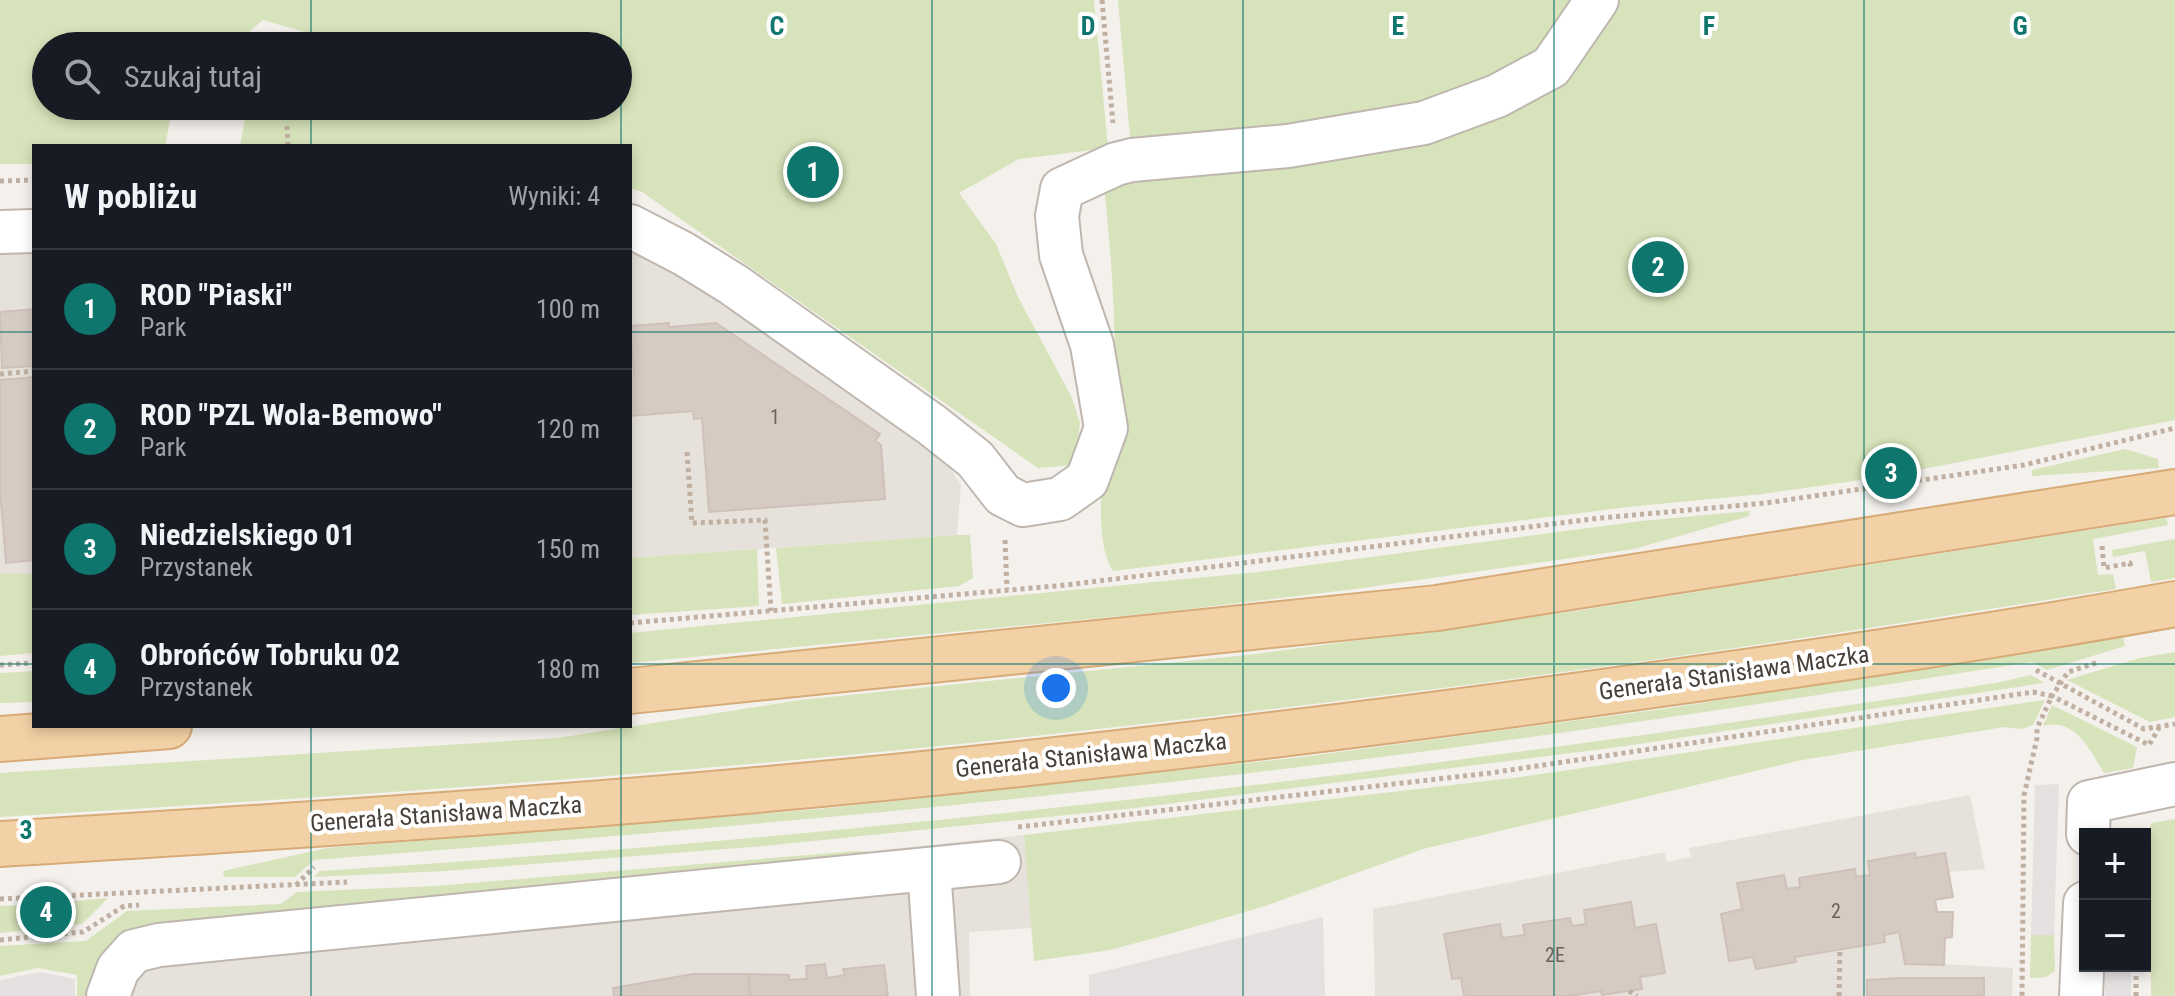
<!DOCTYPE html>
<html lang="pl">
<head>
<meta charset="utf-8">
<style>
  :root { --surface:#171b24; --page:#20242c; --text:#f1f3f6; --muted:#9ea1a6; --line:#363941; --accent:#0f766e }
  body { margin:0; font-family:"Roboto Condensed",sans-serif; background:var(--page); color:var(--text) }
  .controls { position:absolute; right:24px; bottom:24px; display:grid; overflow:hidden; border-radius:0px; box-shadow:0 4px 12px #0003 }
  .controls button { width:72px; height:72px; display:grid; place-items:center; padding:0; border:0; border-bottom:2px solid var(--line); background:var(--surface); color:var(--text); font:40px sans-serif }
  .you { position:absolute; left:1056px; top:688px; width:28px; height:28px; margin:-20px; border:6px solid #fff; border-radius:50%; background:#1a73e8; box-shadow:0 0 0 12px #1a73e833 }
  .badge { display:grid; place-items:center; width:52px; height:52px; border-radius:50%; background:var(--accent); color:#fff; font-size:26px; font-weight:700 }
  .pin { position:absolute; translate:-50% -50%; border:4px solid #fff; box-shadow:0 2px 8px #0006 }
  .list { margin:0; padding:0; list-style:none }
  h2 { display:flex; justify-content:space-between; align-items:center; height:104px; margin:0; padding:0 32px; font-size:34px }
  h2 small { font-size:26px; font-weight:400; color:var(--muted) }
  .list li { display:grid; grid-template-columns:52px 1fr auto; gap:24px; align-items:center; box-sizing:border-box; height:120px; padding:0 32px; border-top:2px solid var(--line) }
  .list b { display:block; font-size:30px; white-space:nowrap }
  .list p { margin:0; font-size:26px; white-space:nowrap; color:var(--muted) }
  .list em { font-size:26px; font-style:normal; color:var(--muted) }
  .icon { flex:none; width:44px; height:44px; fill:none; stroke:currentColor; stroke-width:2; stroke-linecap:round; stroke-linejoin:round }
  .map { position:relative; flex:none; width:2175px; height:996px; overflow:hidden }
  .search { position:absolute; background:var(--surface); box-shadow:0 4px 12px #0003; left:32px; top:32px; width:600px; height:88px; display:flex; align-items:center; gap:20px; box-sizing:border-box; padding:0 28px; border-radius:44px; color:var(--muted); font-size:30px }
  .panel { position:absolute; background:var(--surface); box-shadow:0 4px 12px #0003; left:32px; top:144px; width:600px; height:584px; border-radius:0px }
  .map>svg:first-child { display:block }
  .residential { fill:#e7e1db }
  .green { fill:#d7e3ba }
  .parking { fill:#e4e1e0 }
  .building { fill:#d5cbc3; stroke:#cfc1b7; stroke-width:2 }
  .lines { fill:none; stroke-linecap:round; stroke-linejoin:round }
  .minor-casing { stroke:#bfb7af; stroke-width:46 }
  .major-casing { stroke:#d7ab77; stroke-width:48 }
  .path { stroke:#bfb0a2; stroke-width:5; stroke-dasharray:4 4; stroke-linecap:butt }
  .minor { stroke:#fff; stroke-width:42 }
  .major { stroke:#f3d1a6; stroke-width:44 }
  .grid { fill:none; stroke:#0f766e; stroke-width:2; stroke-opacity:0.55 }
  .labels { text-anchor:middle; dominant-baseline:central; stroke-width:8; stroke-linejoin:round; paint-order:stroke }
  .number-label { font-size:20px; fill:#6b635c }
  .street-label { font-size:24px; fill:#48403a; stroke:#fff }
  .grid-label { font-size:26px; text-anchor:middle; font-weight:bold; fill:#0f766e; stroke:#fff; stroke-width:8; stroke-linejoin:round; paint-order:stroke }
</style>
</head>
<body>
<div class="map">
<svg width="2175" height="996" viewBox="0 0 2175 996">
  <rect width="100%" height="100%" fill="#f4f0ec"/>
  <!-- residential -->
  <g class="residential">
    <polygon points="34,247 34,574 0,574 0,248"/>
    <polygon points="630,247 693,278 943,457 961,485 957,535 630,558"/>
    <polygon points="1970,795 1985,869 1949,872 1953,897 1936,900 1938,912 1953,912 1952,937 1945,938 1944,964 2013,968 2012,996 1375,996 1373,909 1665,852 1667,862 1675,860 1691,857 1689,848"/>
    <polygon points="1024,835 1032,928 969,932 970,996 94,996 177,924"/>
  </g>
  <!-- green -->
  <g class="green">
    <polygon points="0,0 1094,0 1108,148 1019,159 959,193 996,244 1018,297 1072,398 1080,423 1075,465 1038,468 642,192 630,188 630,146 240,146 247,106 618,106 618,46 330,46 335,41 263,20 232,46 46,46 46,106 173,106 165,146 34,146 34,164 0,164"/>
    <path d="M1118 0H2175V420L1918 470 1906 463 1904 449 1868 453 1871 467 1861 480 1762 494 1628 507 1113 571C1085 526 1115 424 1115 371 1115 309 1111 248 1104 187L1134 183Z"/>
    <polygon points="2125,449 2158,459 2159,468 2032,476 2032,470"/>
    <polygon points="1750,511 1749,516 1634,549 1355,589 1172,611 630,663 630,633 1258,572 1641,521"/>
    <path d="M2166 518 2168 525 2093 539 2098 575 2113 574 2116 589C1975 611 1834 634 1693 654 1442 690 1191 720 939 746 627 778 313 798 0 817V773L557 738 800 700 1247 655 1392 636 1576 611Z"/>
    <polygon points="957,535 970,535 973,578 959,586 782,604 776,548"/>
    <polygon points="2175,539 2175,578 2151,582 2145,551 2113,557 2112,550"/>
    <polygon points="757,549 759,606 630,615 630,558"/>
    <polygon points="0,574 34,574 34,653 0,656"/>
    <path d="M2123 637 2125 646 2047 670 2032 662C1774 702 1517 742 1258 772 944 809 629 836 314 860L295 877H224L223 871 327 848 820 809 1302 757 1670 708Z"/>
    <polygon points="2175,652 2175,717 2150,722 2067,680 2140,658"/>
    <polygon points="34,671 34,702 0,703 0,673"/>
    <path d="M2031 675 2044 683 1619 747 1135 808 764 846 445 871 314 877 320 871C882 836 1440 769 1996 683Z"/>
    <polygon points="2045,700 2033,725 2021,729 2004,727 1802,760 1423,849 1265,906 1180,931 1110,950 1034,961 1024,835 1521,777"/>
    <path d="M2052 705 2137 747 2133 768 2104 773C2090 749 2074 717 2043 726Z"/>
    <polygon points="2175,819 2175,996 2151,996 2148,830 2152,823"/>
    <polygon points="856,851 872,852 177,924 94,996 77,996 77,975 38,968 0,976 0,946 86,941 127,911 281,904 297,892 435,886"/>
    <polygon points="108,898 82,924 0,933 0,906 24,905 27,921 64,918 63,902"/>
    <polygon points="2031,935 2054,935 2055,971 2046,977 2030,978"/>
  </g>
  <!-- parking -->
  <g class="parking">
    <polygon points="2059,784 2054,935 2031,935 2035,785"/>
    <polygon points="1323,917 1325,996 1089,996 1089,975"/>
    <rect x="2105" y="966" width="26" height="30"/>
    <polygon points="41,972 75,979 75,996 0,996 0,980"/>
  </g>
  <!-- building -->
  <g class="building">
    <polygon points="34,309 34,366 2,368 0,312"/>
    <polygon points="669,323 669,327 716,323 880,434 875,441 881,445 885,499 709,512 702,418 694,419 693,411 630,416 630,374 634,374 630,326"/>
    <polygon points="34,377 34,560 6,563 0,490 0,380"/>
    <polygon points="1915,853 1916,858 1945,853 1953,897 1935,900 1937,912 1953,912 1952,937 1945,938 1944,965 1905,964 1899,932 1884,935 1885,942 1795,957 1796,962 1756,969 1753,957 1729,961 1721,914 1742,909 1737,883 1784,875 1787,889 1800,887 1799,878 1855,869 1856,877 1870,875 1868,861"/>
    <polygon points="1631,902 1635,928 1656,924 1665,973 1640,977 1642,989 1602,995 1601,991 1570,996 1464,996 1461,978 1452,979 1444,934 1500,924 1502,938 1525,935 1523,925 1570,918 1572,926 1586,924 1584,910"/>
    <polygon points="825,964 827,978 845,975 843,969 884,965 888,996 750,996 748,974 789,975 789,980 807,979 806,966"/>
    <polygon points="693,974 748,974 750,996 614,996 613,988"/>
    <polygon points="1902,978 1984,978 1984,996 1867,996 1867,980"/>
  </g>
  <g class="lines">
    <defs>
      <g id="minor">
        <polyline points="630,226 684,254 734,285 932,425 975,459 1003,495 1023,505 1060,499 1087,480 1106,428 1092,345 1061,255 1057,216 1062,189 1116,164 1132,160 1288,146 1424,123 1497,96 1551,67 1597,0"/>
        <polyline points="0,232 34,231"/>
        <polyline points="2088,834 2089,802 2175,784"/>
        <polyline points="929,869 938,996"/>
        <polyline points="108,996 118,969 134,951 159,945 999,862"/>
        <polyline points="2081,996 2085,903"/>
      </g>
      <g id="major">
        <polyline points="630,691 1437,608 2175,492"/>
        <polyline points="0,739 169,726"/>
        <path d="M0 844C179 833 359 822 538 808 889 782 1239 742 1588 694 1784 667 1980 639 2175 604"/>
      </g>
    </defs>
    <!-- minor casing -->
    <use href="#minor" class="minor-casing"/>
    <!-- major casing -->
    <use href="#major" class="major-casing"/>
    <!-- path -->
    <g class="path">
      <polyline points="1102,0 1113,123"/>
      <polyline points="287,126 288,146"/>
      <polyline points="0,181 34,180"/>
      <polyline points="0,374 34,371"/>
      <polyline points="687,452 692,523 765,520 771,611"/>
      <polyline points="1005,540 1007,589"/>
      <polyline points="2102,546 2104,568 2130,563 2131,569"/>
      <polyline points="630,623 1067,585 1601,518 1766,503 2024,465 2175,428"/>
      <polyline points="2096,663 2068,672 2052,696 2149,745 2159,728"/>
      <polyline points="0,665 34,663"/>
      <polyline points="2036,670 2144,729 2175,724"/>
      <polyline points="1018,827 1490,773 2033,692 2052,696 2037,728 2037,738 2024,795 2022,996"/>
      <polyline points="296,885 314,867"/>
      <polyline points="0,899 347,882"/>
      <polyline points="0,940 83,932 124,906 139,905"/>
      <polyline points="1629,991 1637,996"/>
      <polyline points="1839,996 1840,949"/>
      <polyline points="2136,996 2136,966"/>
    </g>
    <!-- minor -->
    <use href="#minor" class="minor"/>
    <!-- major -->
    <use href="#major" class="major"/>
  </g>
  <!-- grid -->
  <path class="grid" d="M311 0V46M621 0V146M932 0V996M1243 0V996M1554 0V996M1864 0V996M311 106V146M0 332H34M630 332H2175M0 664H34M630 664H2175M311 726V996M621 726V996"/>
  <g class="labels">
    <!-- number labels -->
    <g class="number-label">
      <text x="775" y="417">1</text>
      <text x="1836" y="911">2</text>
      <text x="1555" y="955">2E</text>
    </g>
    <!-- street labels -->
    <g class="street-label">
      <text transform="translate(1734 673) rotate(-8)">Generała Stanisława Maczka</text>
      <text transform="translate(1091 755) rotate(-6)">Generała Stanisława Maczka</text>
      <text transform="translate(446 814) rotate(-4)">Generała Stanisława Maczka</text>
    </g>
  </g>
  <g class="grid-label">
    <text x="777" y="35">C</text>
    <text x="1088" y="35">D</text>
    <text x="1398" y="35">E</text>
    <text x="1709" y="35">F</text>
    <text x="2020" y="35">G</text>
    <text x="26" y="839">3</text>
  </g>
</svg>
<div class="controls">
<button>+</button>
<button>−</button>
</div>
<div class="you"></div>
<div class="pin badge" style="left:813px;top:172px">1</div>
<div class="pin badge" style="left:1658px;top:267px">2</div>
<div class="pin badge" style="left:1891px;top:473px">3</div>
<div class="pin badge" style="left:46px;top:912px">4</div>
<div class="search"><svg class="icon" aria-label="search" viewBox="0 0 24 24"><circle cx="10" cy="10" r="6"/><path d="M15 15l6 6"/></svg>Szukaj tutaj</div>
<section class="panel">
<h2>W pobliżu<small>Wyniki: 4</small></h2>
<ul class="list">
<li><span class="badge">1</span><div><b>ROD &quot;Piaski&quot;</b><p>Park</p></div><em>100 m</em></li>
<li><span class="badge">2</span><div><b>ROD &quot;PZL Wola-Bemowo&quot;</b><p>Park</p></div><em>120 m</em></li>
<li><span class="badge">3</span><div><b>Niedzielskiego 01</b><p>Przystanek</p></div><em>150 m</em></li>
<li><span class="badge">4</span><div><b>Obrońców Tobruku 02</b><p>Przystanek</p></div><em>180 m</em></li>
</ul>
</section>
</div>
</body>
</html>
